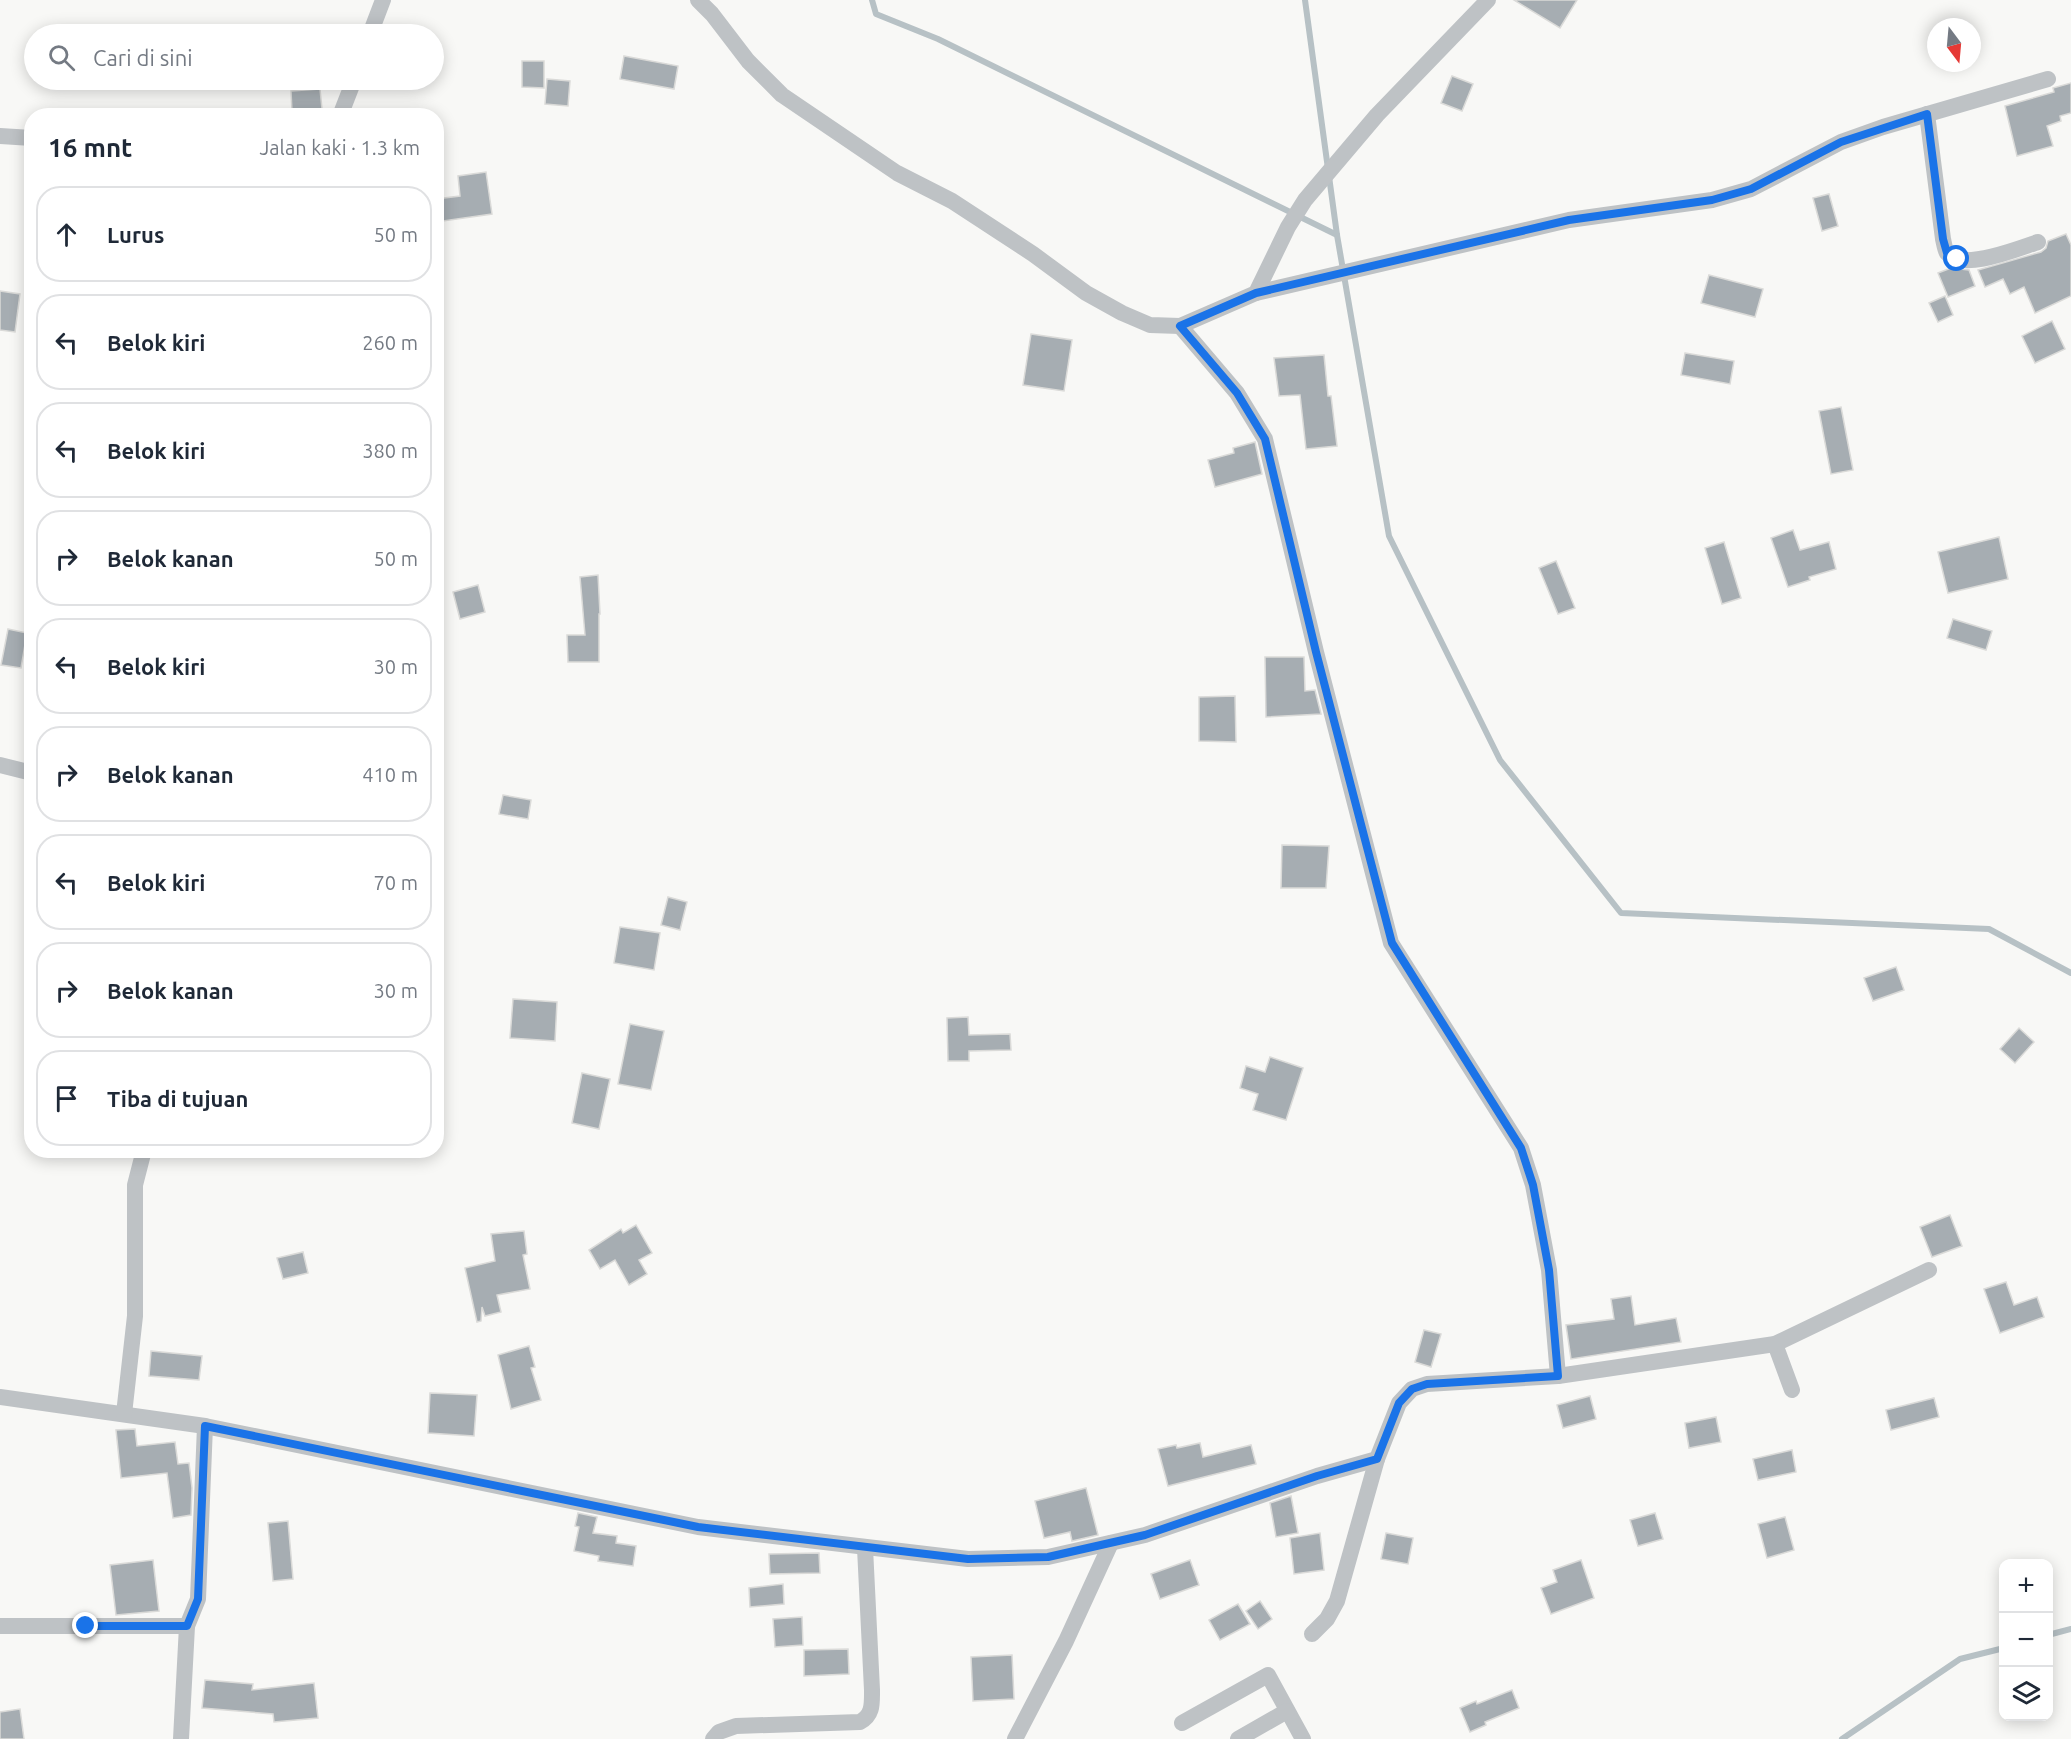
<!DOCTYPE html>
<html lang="id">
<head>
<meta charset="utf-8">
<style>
  :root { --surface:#fff; --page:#f6f6f7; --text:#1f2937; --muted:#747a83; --line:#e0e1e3 }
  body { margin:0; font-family:Ubuntu,sans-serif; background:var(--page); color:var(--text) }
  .controls { position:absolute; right:18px; bottom:18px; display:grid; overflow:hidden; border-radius:12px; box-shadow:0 3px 15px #0003 }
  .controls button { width:54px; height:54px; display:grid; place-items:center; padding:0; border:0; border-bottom:2px solid var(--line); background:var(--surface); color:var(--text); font:30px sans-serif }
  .compass { position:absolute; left:1927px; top:18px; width:54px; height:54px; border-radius:50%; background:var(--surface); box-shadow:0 3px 15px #0003; rotate:164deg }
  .stop { position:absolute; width:18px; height:18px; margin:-14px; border:4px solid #1a73e8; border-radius:50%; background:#fff }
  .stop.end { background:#1a73e8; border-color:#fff; box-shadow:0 2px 6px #0008 }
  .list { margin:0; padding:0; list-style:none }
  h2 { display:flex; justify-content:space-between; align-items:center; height:78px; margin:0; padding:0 24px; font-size:26px }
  h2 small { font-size:20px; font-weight:400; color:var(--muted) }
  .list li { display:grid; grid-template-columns:39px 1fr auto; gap:18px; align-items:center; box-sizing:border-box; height:96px; margin:0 12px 12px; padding:0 12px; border:2px solid var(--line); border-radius:24px }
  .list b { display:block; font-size:22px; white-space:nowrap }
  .list em { font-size:20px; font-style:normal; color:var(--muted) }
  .icon { flex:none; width:33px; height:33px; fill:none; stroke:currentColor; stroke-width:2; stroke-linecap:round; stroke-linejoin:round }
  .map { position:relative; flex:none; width:2071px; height:1739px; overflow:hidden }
  .search { position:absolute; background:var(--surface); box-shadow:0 3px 15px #0003; left:24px; top:24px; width:420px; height:66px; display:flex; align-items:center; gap:15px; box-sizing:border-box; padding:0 21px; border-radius:33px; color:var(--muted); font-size:22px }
  .panel { position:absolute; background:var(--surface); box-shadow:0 3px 15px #0003; left:24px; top:108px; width:420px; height:1050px; border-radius:24px }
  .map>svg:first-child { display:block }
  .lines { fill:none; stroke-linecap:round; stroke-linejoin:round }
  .stream { stroke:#b7c1c5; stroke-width:6 }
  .building { fill:#a6adb2; stroke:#dadad8; stroke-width:1.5 }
  .minor { stroke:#bec2c5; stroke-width:16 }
  .route { stroke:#1a73e8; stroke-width:8 }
</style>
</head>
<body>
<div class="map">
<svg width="2071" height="1739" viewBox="0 0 2071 1739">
  <rect width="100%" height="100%" fill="#f8f8f6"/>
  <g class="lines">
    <!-- stream -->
    <g class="stream">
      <polyline points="872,0 876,14 938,39 1337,235"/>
      <polyline points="1305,0 1337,235 1389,536 1500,760 1621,913 1989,929 2071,973"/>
      <polyline points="2048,1635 2071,1629"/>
      <polyline points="1842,1739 1960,1659 2004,1648"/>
    </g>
  </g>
  <!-- building -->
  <g class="building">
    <polygon points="1514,0 1577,0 1560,28"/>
    <polygon points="624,56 678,66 674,89 620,79"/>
    <polygon points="522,61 544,61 544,88 522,87"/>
    <polygon points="1452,76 1473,84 1462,111 1441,103"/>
    <polygon points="547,79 570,81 568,106 545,104"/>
    <polygon points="2071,83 2071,113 2060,116 2061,121 2047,126 2053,146 2017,156 2005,106 2054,92 2053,88"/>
    <polygon points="320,89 322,109 292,112 291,91"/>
    <polygon points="486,172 492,214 436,222 436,199 460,196 458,176"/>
    <polygon points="1829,194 1838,226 1822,231 1813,198"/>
    <polygon points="2066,234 2071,245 2071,296 2035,313 2024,287 2010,294 2003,279 1985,287 1978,270 2041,252 2046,248 2048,241"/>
    <polygon points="1951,268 1969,270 1975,286 1948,297 1938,273"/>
    <polygon points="1709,275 1763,289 1755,317 1701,303"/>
    <polygon points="0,291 20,294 15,332 0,330"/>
    <polygon points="1945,296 1953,315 1938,322 1929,303"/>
    <polygon points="2052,321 2065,349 2035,363 2022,336"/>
    <polygon points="1031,334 1072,340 1064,391 1023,385"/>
    <polygon points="1685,353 1734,361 1730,384 1681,375"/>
    <polygon points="1324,355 1328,396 1331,396 1337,446 1306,449 1300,395 1279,396 1274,358"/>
    <polygon points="1841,407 1853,470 1831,474 1819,411"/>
    <polygon points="1255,442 1262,474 1215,487 1208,460 1234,453 1233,448"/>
    <polygon points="1793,530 1800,550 1829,542 1836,569 1809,577 1810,580 1788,587 1771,538"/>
    <polygon points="1999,537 2008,579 1948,593 1938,552"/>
    <polygon points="1724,542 1741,598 1722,604 1705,548"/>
    <polygon points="1556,561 1575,608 1558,614 1539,568"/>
    <polygon points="598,575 600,614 599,614 599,662 568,662 567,635 585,635 580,577"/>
    <polygon points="478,585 485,612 460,619 453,592"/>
    <polygon points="1953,619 1992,631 1986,650 1947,638"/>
    <polygon points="8,629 27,633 21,668 1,665"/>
    <polygon points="1265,657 1304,657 1305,691 1315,690 1321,714 1266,717"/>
    <polygon points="1235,696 1236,742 1199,741 1199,697"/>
    <polygon points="503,795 531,800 528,819 499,814"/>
    <polygon points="1282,845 1329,846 1326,888 1281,888"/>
    <polygon points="668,897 687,902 680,930 661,925"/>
    <polygon points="620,927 660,933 654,970 614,963"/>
    <polygon points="1896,967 1904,990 1873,1001 1864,978"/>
    <polygon points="513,999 557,1002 555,1041 510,1038"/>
    <polygon points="968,1017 969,1035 1010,1034 1011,1050 969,1051 969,1061 948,1061 947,1018"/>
    <polygon points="630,1024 664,1031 651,1090 618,1084"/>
    <polygon points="2019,1028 2034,1042 2015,1063 2000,1049"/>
    <polygon points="1270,1057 1303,1068 1286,1120 1253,1110 1258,1094 1240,1088 1246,1066 1265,1072"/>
    <polygon points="582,1073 610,1079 599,1129 572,1123"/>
    <polygon points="1950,1215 1962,1246 1932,1257 1920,1227"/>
    <polygon points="636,1225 652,1253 639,1260 647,1274 629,1285 615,1260 600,1269 589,1250 621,1229 623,1233"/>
    <polygon points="524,1231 527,1254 523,1255 530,1289 497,1295 501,1312 485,1316 482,1307 481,1321 477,1322 465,1268 495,1261 491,1234"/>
    <polygon points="303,1252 308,1273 283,1279 277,1258"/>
    <polygon points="2006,1282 2014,1305 2037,1297 2044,1317 2000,1333 1984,1289"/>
    <polygon points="1631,1296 1635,1325 1676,1318 1681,1342 1571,1359 1566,1325 1614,1319 1611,1299"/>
    <polygon points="1424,1330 1441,1334 1431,1367 1415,1362"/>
    <polygon points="529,1346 535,1367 531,1368 541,1400 511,1409 498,1355"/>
    <polygon points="151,1351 202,1356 199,1380 149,1376"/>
    <polygon points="430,1393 477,1395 474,1436 428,1433"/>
    <polygon points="1590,1396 1596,1419 1563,1428 1557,1405"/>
    <polygon points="1934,1398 1939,1417 1891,1430 1886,1410"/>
    <polygon points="1716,1417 1721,1442 1689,1448 1685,1423"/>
    <polygon points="135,1429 137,1446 175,1442 178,1464 189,1463 192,1488 191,1515 173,1518 167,1473 121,1478 116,1430"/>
    <polygon points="1200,1443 1203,1457 1251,1445 1256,1464 1168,1486 1158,1449 1176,1445 1177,1448"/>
    <polygon points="1792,1450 1796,1472 1758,1480 1753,1459"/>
    <polygon points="1086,1488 1098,1535 1072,1541 1070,1532 1044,1538 1035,1501"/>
    <polygon points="1291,1496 1298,1533 1276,1537 1270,1503"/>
    <polygon points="578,1513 597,1517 593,1533 617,1536 616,1543 636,1546 633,1566 598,1561 599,1556 574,1551 579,1527 575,1526"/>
    <polygon points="1655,1513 1663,1539 1638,1546 1630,1520"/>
    <polygon points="1785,1517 1794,1550 1767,1558 1758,1524"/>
    <polygon points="288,1521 293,1579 273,1581 268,1523"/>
    <polygon points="1320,1533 1324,1570 1294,1574 1290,1538"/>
    <polygon points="1386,1533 1413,1538 1408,1564 1381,1559"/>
    <polygon points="819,1553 820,1573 770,1574 769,1554"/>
    <polygon points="153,1560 159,1611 116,1615 110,1565"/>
    <polygon points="1190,1560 1199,1585 1160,1599 1151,1574"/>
    <polygon points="1581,1560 1594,1598 1551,1614 1541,1588 1557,1582 1553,1570"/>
    <polygon points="783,1584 784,1604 750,1607 749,1588"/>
    <polygon points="1260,1601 1272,1619 1258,1629 1246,1611"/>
    <polygon points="1238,1604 1250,1624 1220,1640 1209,1620"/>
    <polygon points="802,1617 803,1645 775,1647 773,1619"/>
    <polygon points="848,1649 849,1674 804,1676 804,1650"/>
    <polygon points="1012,1655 1014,1699 973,1701 971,1657"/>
    <polygon points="205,1680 253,1684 252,1690 314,1683 318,1718 274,1722 273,1714 202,1708"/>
    <polygon points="1512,1690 1519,1708 1485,1722 1486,1725 1470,1732 1460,1708 1476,1701 1477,1704"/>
    <polygon points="20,1709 24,1739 0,1739 0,1712"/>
  </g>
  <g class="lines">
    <!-- minor -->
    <g class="minor">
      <polyline points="698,0 712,14 748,61 782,95 897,173 952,201 1033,254 1086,293 1122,313 1150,325 1180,326 1256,293 1288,227 1305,200 1377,115 1488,0"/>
      <polyline points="370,34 383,0"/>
      <path d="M1927 114 1943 239C1944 243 1945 250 1947 253 1962 272 2019 248 2038 242"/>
      <polyline points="340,116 354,80"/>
      <polyline points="0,136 32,138"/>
      <polyline points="1256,293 1569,220 1712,200 1751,189 1841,142 1883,127 2048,79"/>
      <polyline points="0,765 32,773"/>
      <polyline points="1775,1344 1792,1390"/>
      <polyline points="1558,1376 1775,1344 1929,1270"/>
      <polyline points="0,1397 205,1426 698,1527 968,1559 1048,1557 1145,1535 1317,1476 1377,1459 1399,1403 1412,1389 1427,1384 1558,1376 1549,1270 1533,1185 1521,1148 1391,943 1316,652 1265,439 1237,393 1180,326"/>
      <polyline points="124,1414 135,1316 135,1185 144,1150"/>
      <polyline points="0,1626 187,1626"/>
      <polyline points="1312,1634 1327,1619 1337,1601 1377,1459"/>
      <polyline points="1182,1723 1268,1675 1303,1739"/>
      <polyline points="181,1739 187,1626 198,1599 205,1426"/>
      <path d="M713 1739 719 1732 736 1726 860 1722C873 1715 872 1704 872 1690L865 1548"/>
      <polyline points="1015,1739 1066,1641 1111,1543"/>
      <polyline points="1238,1739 1287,1711"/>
    </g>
  </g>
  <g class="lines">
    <!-- route -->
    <polyline class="route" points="86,1626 187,1626 198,1599 205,1426 698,1527 968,1559 1048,1557 1145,1535 1317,1476 1377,1459 1399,1403 1412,1389 1427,1384 1558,1376 1549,1270 1533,1185 1521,1148 1392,943 1316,652 1265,439 1237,393 1180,326 1256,293 1569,220 1712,200 1751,189 1841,142 1927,114 1943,239 1947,253 1957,259"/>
  </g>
</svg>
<div class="controls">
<button>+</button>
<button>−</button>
<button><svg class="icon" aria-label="layers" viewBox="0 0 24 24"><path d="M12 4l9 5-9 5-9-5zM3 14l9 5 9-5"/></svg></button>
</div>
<svg class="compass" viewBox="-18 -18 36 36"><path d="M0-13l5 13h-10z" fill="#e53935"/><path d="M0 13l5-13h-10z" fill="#747a83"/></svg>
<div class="stop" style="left:1957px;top:259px"></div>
<div class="stop end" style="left:86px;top:1626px"></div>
<div class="search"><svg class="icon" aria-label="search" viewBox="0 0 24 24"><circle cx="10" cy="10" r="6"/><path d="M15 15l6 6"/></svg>Cari di sini</div>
<section class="panel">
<h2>16 mnt<small>Jalan kaki · 1.3 km</small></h2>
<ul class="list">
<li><svg class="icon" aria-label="ahead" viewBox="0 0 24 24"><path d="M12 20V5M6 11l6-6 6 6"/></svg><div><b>Lurus</b></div><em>50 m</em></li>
<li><svg class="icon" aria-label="left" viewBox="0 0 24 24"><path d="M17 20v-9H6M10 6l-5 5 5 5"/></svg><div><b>Belok kiri</b></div><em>260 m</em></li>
<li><svg class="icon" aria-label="left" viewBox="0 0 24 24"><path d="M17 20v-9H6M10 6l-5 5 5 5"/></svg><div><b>Belok kiri</b></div><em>380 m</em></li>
<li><svg class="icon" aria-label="right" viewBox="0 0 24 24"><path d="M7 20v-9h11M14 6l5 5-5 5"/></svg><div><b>Belok kanan</b></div><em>50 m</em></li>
<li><svg class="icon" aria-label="left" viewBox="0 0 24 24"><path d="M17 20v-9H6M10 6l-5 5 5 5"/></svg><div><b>Belok kiri</b></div><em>30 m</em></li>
<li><svg class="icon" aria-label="right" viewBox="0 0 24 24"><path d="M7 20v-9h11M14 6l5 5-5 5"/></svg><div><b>Belok kanan</b></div><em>410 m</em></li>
<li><svg class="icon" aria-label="left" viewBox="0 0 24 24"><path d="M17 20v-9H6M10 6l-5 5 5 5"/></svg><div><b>Belok kiri</b></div><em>70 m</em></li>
<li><svg class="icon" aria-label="right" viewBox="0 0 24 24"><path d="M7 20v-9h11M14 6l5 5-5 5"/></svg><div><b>Belok kanan</b></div><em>30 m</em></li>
<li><svg class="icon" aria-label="arrive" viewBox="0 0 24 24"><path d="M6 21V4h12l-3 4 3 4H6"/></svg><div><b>Tiba di tujuan</b></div></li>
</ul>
</section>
</div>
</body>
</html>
